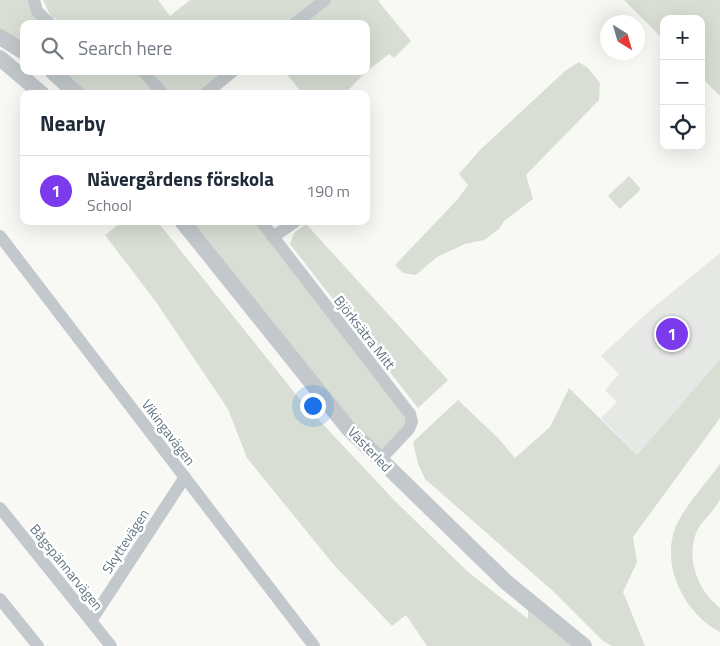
<!DOCTYPE html>
<html lang="en">
<head>
<meta charset="utf-8">
<style>
  :root { --surface:#fff; --page:#f2f2f3; --text:#1f2937; --muted:#747a83; --line:#e0e1e3; --accent:#7c3aed }
  body { margin:0; font-family:"Titillium Web",sans-serif; background:var(--page); color:var(--text) }
  .controls { position:absolute; right:15px; top:15px; display:grid; overflow:hidden; border-radius:10px; box-shadow:0 5px 20px #0002 }
  .controls button { width:45px; height:45px; display:grid; place-items:center; padding:0; border:0; border-bottom:1px solid var(--line); background:var(--surface); color:var(--text); font:25px sans-serif }
  .compass { position:absolute; left:600px; top:15px; width:45px; height:45px; border-radius:50%; background:var(--surface); box-shadow:0 5px 20px #0002; rotate:143deg }
  .you { position:absolute; left:312px; top:405px; width:18px; height:18px; margin:-12px; border:4px solid #fff; border-radius:50%; background:#1a73e8; box-shadow:0 0 0 8px #1a73e833 }
  .badge { display:grid; place-items:center; width:32px; height:32px; border-radius:50%; background:var(--accent); color:#fff; font-size:16px; font-weight:700 }
  .pin { position:absolute; translate:-50% -50%; border:2px solid #fff; box-shadow:0 1px 5px #0006 }
  .list { margin:0; padding:0; list-style:none }
  h2 { display:flex; justify-content:space-between; align-items:center; height:65px; margin:0; padding:0 20px; font-size:21px }
  h2 small { font-size:16px; font-weight:400; color:var(--muted) }
  .list li { display:grid; grid-template-columns:32px 1fr auto; gap:15px; align-items:center; box-sizing:border-box; height:70px; padding:0 20px; border-top:1px solid var(--line) }
  .list b { display:block; font-size:19px; white-space:nowrap }
  .list p { margin:0; font-size:16px; white-space:nowrap; color:var(--muted) }
  .list em { font-size:16px; font-style:normal; color:var(--muted) }
  .icon { flex:none; width:28px; height:28px; fill:none; stroke:currentColor; stroke-width:2; stroke-linecap:round; stroke-linejoin:round }
  .map { position:relative; flex:none; width:720px; height:646px; overflow:hidden }
  .search { position:absolute; background:var(--surface); box-shadow:0 5px 20px #0002; left:20px; top:20px; width:350px; height:55px; display:flex; align-items:center; gap:12px; box-sizing:border-box; padding:0 18px; border-radius:10px; color:var(--muted); font-size:19px }
  .panel { position:absolute; background:var(--surface); box-shadow:0 5px 20px #0002; left:20px; top:90px; width:350px; height:135px; border-radius:10px }
  .map>svg:first-child { display:block }
  .built { fill:#e6e8e6 }
  .green { fill:#d8ded4 }
  .lines { fill:none; stroke-linecap:round; stroke-linejoin:round }
  .minor { stroke:#c2c8cb; stroke-width:12 }
  .tertiary { stroke:#c2c8cb; stroke-width:16 }
  .labels { text-anchor:middle; dominant-baseline:central; stroke-width:5; stroke-linejoin:round; paint-order:stroke }
  .street-label { font-size:14px; fill:#617682; stroke:#fff }
</style>
</head>
<body>
<div class="map">
<svg width="720" height="646" viewBox="0 0 720 646">
  <rect width="100%" height="100%" fill="#f8f8f5"/>
  <!-- built -->
  <polygon class="built" points="720,253 720,359 637,455 601,418 617,402 605,390 619,374 601,356 647,313"/>
  <!-- green -->
  <g class="green">
    <polygon points="0,0 30,0 50,24 24,24 24,52 0,37"/>
    <polygon points="43,0 158,0 170,16 190,0 325,0 294,24 65,24 51,17"/>
    <polygon points="331,0 380,0 378,1 411,41 394,58 389,54 367,71 344,94 303,94 284,71 366,71 366,24 301,24"/>
    <polygon points="624,0 720,0 720,96 701,77 701,19 664,19 664,40"/>
    <polygon points="579,62 588,68 600,83 599,100 526,175 533,199 504,221 499,229 484,240 465,244 437,257 416,275 403,273 395,265 458,199 468,185 459,174 480,150 565,71"/>
    <polygon points="52,71 143,71 163,94 77,94"/>
    <polygon points="152,71 233,71 205,94 170,94"/>
    <polygon points="629,176 641,189 620,209 608,196"/>
    <polygon points="123,221 157,221 298,397 332,434 395,501 467,571 528,619 528,601 584,646 427,646 406,615 392,626 334,565 247,458 228,409 156,302 105,235"/>
    <polygon points="182,221 261,221 412,418 380,460"/>
    <polygon points="306,224 448,380 418,408 290,244 294,233"/>
    <polygon points="720,359 720,418 633,537 637,562 623,592 645,646 612,646 603,641 554,592 425,479 418,464 413,442 458,400 499,439 515,458 550,427 569,388 637,455"/>
    <path d="M720 464C720 474 720 490 720 499 715 511 702 520 697 531 685 558 698 591 720 608V632C683 613 657 560 679 520 690 500 707 482 720 464Z"/>
  </g>
  <g class="lines">
    <!-- minor -->
    <g class="minor">
      <polyline points="34,0 37,11 50,24"/>
      <polyline points="294,24 325,0"/>
      <polyline points="143,71 163,94"/>
      <polyline points="205,94 233,71"/>
      <polyline points="261,221 410,414 412,422 409,429 380,460"/>
      <polyline points="0,236 314,646"/>
      <polyline points="273,237 296,221"/>
      <polyline points="0,508 111,646"/>
      <polyline points="0,599 38,646"/>
      <polyline points="91,621 185,477"/>
    </g>
    <!-- tertiary -->
    <g class="tertiary">
      <polyline points="0,37 24,52"/>
      <polyline points="0,58 42,94"/>
      <polyline points="52,71 77,94"/>
      <polyline points="182,221 348,428 506,582 584,646"/>
    </g>
  </g>
  <g class="labels">
    <!-- street labels -->
    <g class="street-label">
      <text transform="translate(365 332) rotate(52)">Björksätra Mitt</text>
      <text transform="translate(169 432) rotate(53)">Vikingavägen</text>
      <text transform="translate(370 449) rotate(46)">Västerled</text>
      <text transform="translate(125 541) rotate(-57)">Skyttevägen</text>
      <text transform="translate(67 567) rotate(51)">Bågspännarvägen</text>
    </g>
  </g>
</svg>
<div class="controls">
<button>+</button>
<button>−</button>
<button><svg class="icon" aria-label="locate" viewBox="0 0 24 24"><circle cx="12" cy="12" r="6"/><path d="M12 2v4M12 18v4M2 12h4M18 12h4"/></svg></button>
</div>
<svg class="compass" viewBox="-18 -18 36 36"><path d="M0-13l5 13h-10z" fill="#e53935"/><path d="M0 13l5-13h-10z" fill="#747a83"/></svg>
<div class="you"></div>
<div class="pin badge" style="left:672px;top:334px">1</div>
<div class="search"><svg class="icon" aria-label="search" viewBox="0 0 24 24"><circle cx="10" cy="10" r="6"/><path d="M15 15l6 6"/></svg>Search here</div>
<section class="panel">
<h2>Nearby<small></small></h2>
<ul class="list">
<li><span class="badge">1</span><div><b>Nävergårdens förskola</b><p>School</p></div><em>190 m</em></li>
</ul>
</section>
</div>
</body>
</html>
